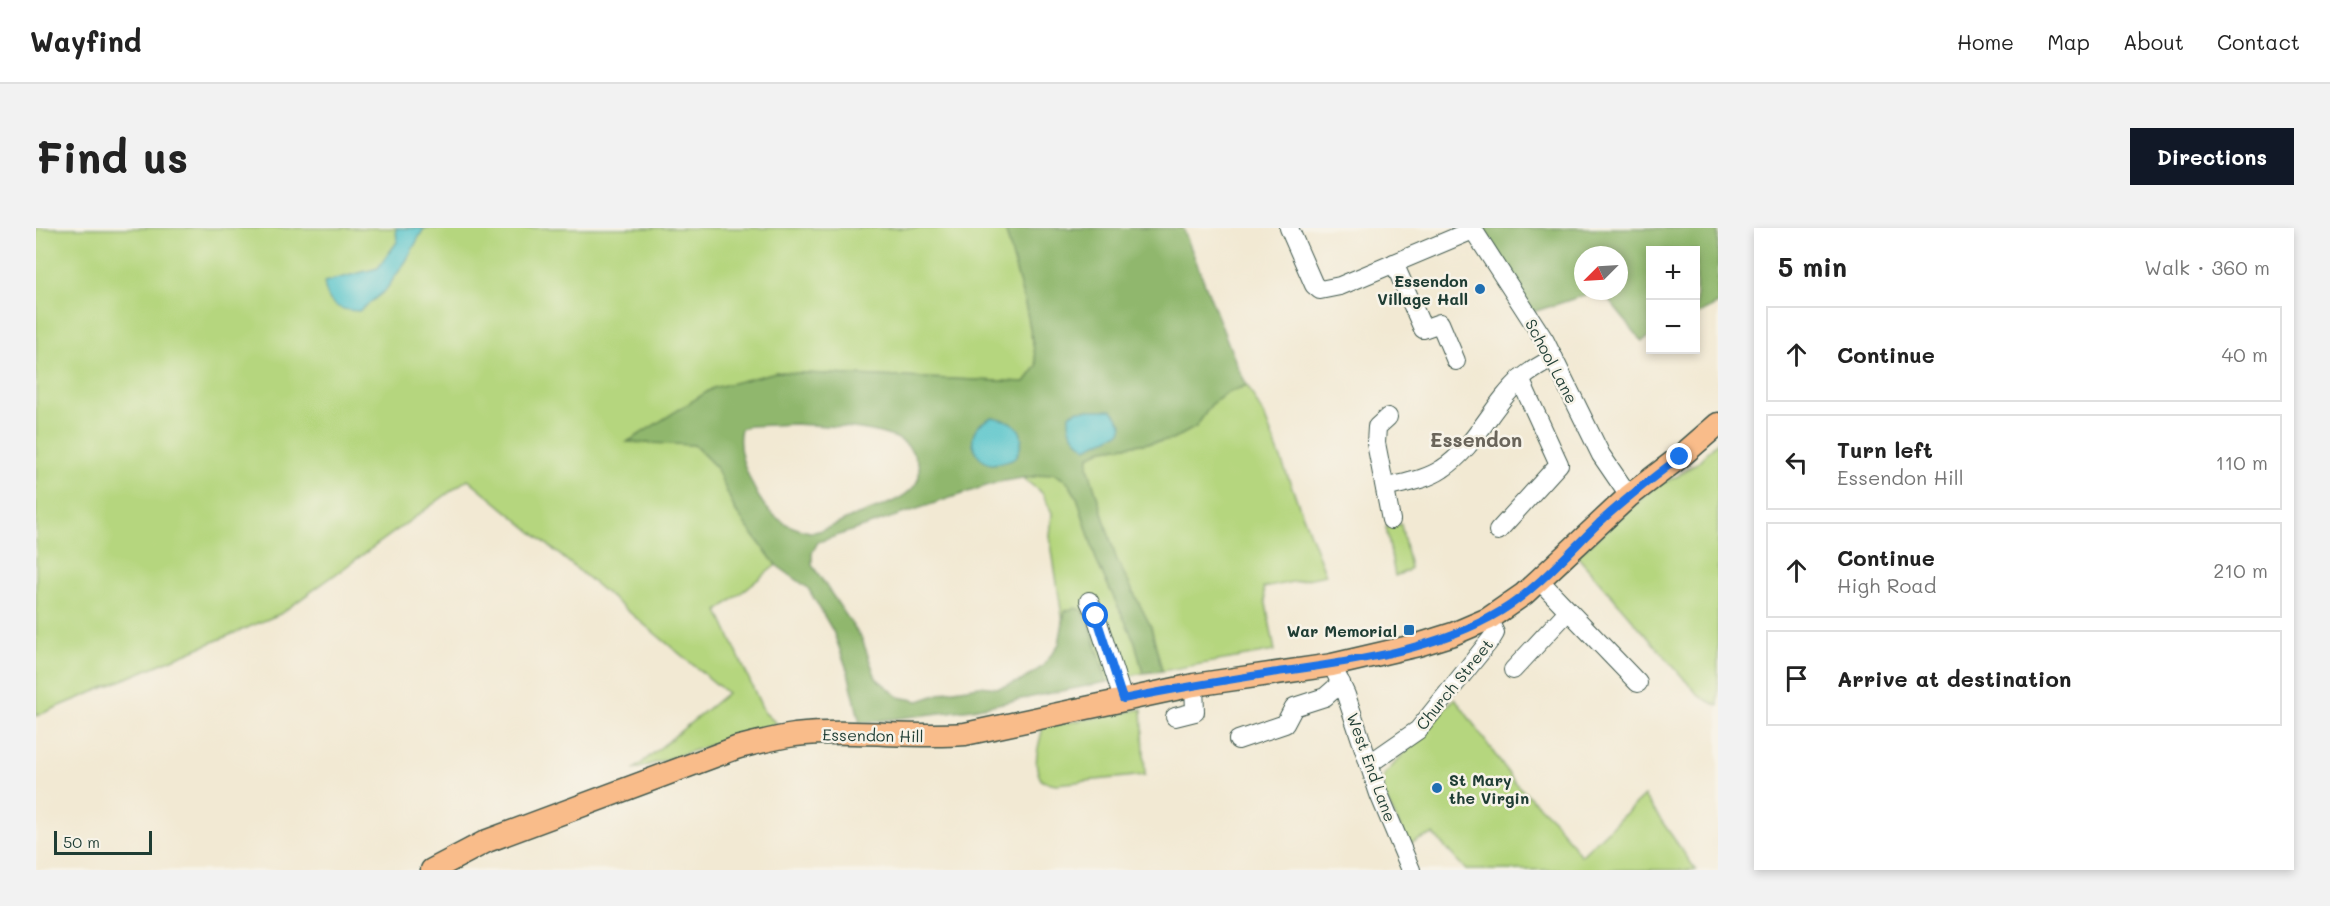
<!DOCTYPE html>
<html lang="en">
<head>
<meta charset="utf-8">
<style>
  :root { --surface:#fff; --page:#f2f2f2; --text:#222; --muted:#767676; --line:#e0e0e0; --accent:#111827 }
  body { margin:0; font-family:Mali,sans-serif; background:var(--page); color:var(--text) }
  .controls { position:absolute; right:18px; top:18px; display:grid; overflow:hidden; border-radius:0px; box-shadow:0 3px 9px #0003 }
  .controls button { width:54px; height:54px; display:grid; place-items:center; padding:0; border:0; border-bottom:2px solid var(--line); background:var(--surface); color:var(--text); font:30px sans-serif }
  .compass { position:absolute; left:1538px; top:18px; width:54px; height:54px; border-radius:50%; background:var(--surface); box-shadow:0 3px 9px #0003; rotate:246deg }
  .scale { position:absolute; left:18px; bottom:15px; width:98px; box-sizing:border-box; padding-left:6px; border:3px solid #1f3d34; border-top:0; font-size:16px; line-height:21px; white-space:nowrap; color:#1f3d34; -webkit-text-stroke:4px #f7f3e8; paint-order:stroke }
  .stop { position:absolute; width:18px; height:18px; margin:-14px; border:4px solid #1a73e8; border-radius:50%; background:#fff }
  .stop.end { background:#1a73e8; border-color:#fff; box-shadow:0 2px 6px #0008 }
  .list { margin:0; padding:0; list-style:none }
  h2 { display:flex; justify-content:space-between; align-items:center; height:78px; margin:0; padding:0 24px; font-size:26px }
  h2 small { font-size:20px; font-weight:400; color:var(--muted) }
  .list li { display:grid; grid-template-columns:39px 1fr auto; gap:18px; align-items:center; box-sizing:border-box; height:96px; margin:0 12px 12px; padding:0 12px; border:2px solid var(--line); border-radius:0px }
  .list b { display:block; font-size:22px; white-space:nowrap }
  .list p { margin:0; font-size:20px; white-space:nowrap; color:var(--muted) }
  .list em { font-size:20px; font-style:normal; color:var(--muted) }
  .icon { flex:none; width:33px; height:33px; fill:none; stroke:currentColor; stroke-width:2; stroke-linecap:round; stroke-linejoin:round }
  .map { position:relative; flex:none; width:1682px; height:642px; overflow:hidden; border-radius:0px }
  header { display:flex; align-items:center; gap:36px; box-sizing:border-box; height:84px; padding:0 30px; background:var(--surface); border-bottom:2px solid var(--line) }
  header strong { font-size:28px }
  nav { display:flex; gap:33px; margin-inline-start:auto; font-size:21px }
  .intro { display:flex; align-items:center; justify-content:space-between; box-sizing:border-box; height:144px; padding:0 36px }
  h1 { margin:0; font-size:42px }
  .button { padding:15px 27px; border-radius:0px; background:var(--accent); color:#fff; font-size:21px; font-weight:700 }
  main { display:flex; gap:36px; padding:0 36px }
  aside { flex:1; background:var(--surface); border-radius:0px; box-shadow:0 3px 9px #0003 }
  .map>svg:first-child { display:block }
  .green { fill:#b5d67e; stroke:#6a8a59; stroke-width:1.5 }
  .forest { fill:#90b76d; stroke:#587a50; stroke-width:1.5; fill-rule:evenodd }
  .water { fill:#58c5cb; stroke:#3c8180; stroke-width:1.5 }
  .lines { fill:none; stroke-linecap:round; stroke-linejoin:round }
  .minor-casing { stroke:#3f574c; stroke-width:20 }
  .major-casing { stroke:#3f574c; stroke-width:25 }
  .minor { stroke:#fff; stroke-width:18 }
  .major { stroke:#f9bc8a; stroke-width:22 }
  .route { stroke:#1a73e8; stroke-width:8 }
  .poi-dot { fill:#1f6fb2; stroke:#f7f3e8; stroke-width:2 }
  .labels { text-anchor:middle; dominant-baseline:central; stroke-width:5; stroke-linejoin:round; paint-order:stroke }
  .poi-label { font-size:16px; font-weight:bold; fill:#1f3d34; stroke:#f7f3e8; text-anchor:end }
  .street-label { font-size:16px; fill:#1f3d34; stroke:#f7f3e8 }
  .quarter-label { font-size:20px; font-weight:bold; fill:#6a655b; stroke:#f7f3e8 }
</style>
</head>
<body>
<header>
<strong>Wayfind</strong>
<nav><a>Home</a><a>Map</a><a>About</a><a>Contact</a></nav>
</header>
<div class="intro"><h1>Find us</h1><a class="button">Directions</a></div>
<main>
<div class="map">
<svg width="1682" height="642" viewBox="0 0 1682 642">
  <rect width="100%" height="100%" fill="#f7f3e8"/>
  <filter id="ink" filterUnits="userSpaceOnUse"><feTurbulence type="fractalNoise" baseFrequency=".0167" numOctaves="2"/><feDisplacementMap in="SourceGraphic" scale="12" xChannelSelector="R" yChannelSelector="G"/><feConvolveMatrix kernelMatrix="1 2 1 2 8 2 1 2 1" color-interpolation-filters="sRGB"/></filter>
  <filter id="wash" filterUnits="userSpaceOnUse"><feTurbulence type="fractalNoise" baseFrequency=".008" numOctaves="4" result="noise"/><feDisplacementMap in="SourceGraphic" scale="24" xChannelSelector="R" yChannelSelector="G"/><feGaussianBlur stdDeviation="1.35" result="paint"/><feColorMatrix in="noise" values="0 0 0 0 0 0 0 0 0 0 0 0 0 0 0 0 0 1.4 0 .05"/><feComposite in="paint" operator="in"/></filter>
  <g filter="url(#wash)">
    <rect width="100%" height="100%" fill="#f2e9d3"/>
    <!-- green -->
    <g class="green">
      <polygon points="0,0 969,0 991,84 1001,138 989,154 740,144 592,213 658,217 680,239 700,284 740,337 682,383 728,484 741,496 597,542 691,465 432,251 244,386 0,488"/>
      <polygon points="1211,157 1229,190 1290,347 1227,360 1239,423 1126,443 1115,399 1080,331 1052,239 1053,228 1067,221 1136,212 1160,199 1175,177 1189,166"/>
      <polygon points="1682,213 1682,478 1663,468 1541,328 1620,258 1640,249 1662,234"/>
      <polygon points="1017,245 1031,253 1041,269 1061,334 1099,414 1107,445 1071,454 1054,395 1029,383 1027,395 1014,309 1016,285 1006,265 988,251"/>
      <polygon points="1365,296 1374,340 1371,343 1359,348 1350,299"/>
      <polygon points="1419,470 1479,555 1517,591 1545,628 1608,568 1660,642 1430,642 1397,606 1373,616 1347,565 1348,547"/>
      <path d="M1106 481 1109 547 1020 556 1006 553C995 537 1003 517 1007 499Z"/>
    </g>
    <!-- forest -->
    <g class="forest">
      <path d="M969 0H1147L1202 140 1211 157 1189 166 1175 177 1160 199 1136 212 1067 221 1053 228 1052 239 1080 330 1115 399 1126 443 1107 445 1099 414 1061 334 1041 269 1031 253 1017 245 962 254 782 314 776 325V337L826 411 840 450 863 469 883 473 912 463 944 458 962 460 985 453 1007 438 1023 416 1029 383 1038 380 1046 382 1053 395 1071 454 936 481 824 495 812 444 797 403 772 360 740 337 700 284 680 239 658 217 591 214 677 160 740 144 989 154 1001 138 991 84ZM759 196C791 198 824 198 854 208 867 211 875 219 880 231 898 267 840 280 816 289 807 293 783 306 774 304 746 299 728 283 717 258 709 241 700 219 705 201L713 198Z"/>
      <polygon points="1447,0 1682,0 1682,76 1660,87 1660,22 1614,22 1614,109 1606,113 1565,63 1583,63 1583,27 1547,27 1547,63 1561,63 1491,86"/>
    </g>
    <!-- water -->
    <g class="water">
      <path d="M360 0H390L387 2 370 33 349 63 323 83C301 82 291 77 288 54L342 40 361 14Z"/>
      <path d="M1042 182H1076L1087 197 1085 204 1050 220C1038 210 1032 204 1033 187Z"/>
      <path d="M956 189C982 193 994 205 979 230 971 233 963 236 955 236 943 234 933 216 938 205 940 197 949 193 956 189Z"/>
    </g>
  </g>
  <g filter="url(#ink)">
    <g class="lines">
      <defs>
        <g id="minor">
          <polyline points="1253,0 1278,57 1284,62 1304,58 1437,2"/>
          <polyline points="1436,0 1509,113 1565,227 1593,268"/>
          <polyline points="1358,35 1387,101 1404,95 1420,133"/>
          <polyline points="1352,189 1341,199 1340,215 1355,292"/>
          <path d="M1349 260C1368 255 1390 252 1406 241 1440 219 1456 176 1486 150 1496 142 1506 136 1518 130"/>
          <polyline points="1462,303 1523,236 1484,151"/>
          <polyline points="1504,353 1602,455"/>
          <polyline points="1053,373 1060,388 1087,471"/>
          <polyline points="1296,437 1310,467 1343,566 1375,642"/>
          <polyline points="1477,442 1532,383"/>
          <polyline points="1139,489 1159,484 1158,457"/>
          <polyline points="1202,512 1249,496 1258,479 1289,469 1305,455"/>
          <polyline points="1333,536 1382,502 1456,410 1459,405 1452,391"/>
        </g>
        <path id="major" d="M396 642 451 613 700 520C720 515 738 510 759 507 815 501 872 510 929 506L1158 457 1296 437 1382 417 1417 406 1452 391 1488 366 1593 268 1644 229 1682 196"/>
      </defs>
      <!-- minor casing -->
      <use href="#minor" class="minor-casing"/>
      <!-- major casing -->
      <use href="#major" class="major-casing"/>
      <!-- minor -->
      <use href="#minor" class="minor"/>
      <!-- major -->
      <use href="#major" class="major"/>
    </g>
  </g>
  <g class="lines" filter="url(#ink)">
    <!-- route -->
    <path class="route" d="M1060 388 1087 471C1136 461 1185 453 1235 445 1312 434 1397 424 1465 383 1502 360 1532 325 1563 295 1589 271 1616 250 1644 229"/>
  </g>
  <!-- markers -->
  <g class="poi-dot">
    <circle cx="1444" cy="61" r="6"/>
    <rect x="1367" y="396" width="12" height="12" rx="3"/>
    <circle cx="1401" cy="560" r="6"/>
  </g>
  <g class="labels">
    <!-- poi labels -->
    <g class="poi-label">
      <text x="1432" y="52">Essendon<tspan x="1432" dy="18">Village Hall</tspan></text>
      <text x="1361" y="402">War Memorial</text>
      <text x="1413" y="551" text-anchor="start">St Mary<tspan x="1413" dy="18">the Virgin</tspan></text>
    </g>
    <!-- street labels -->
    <g class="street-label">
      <text transform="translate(1516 133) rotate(62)">School Lane</text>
      <text transform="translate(1418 456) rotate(-51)">Church Street</text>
      <text transform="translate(837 507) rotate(1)">Essendon Hill</text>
      <text transform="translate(1336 539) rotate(70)">West End Lane</text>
    </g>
    <!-- quarter labels -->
    <g class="quarter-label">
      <text x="1440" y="211">Essendon</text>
    </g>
  </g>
</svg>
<div class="controls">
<button>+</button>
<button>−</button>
</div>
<svg class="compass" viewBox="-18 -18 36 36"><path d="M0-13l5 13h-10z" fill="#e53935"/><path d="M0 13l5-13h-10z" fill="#767676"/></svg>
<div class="scale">50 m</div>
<div class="stop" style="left:1060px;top:388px"></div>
<div class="stop end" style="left:1644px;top:229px"></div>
</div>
<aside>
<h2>5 min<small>Walk · 360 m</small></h2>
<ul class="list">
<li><svg class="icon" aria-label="ahead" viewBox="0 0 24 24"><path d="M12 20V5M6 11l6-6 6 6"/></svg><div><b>Continue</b></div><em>40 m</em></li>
<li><svg class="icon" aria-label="left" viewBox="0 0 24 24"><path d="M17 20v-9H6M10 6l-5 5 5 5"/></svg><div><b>Turn left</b><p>Essendon Hill</p></div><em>110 m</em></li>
<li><svg class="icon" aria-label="ahead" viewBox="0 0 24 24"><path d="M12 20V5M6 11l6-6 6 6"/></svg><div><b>Continue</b><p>High Road</p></div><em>210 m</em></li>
<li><svg class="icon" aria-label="arrive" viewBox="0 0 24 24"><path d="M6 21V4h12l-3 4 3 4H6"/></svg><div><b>Arrive at destination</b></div></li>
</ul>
</aside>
</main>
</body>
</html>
